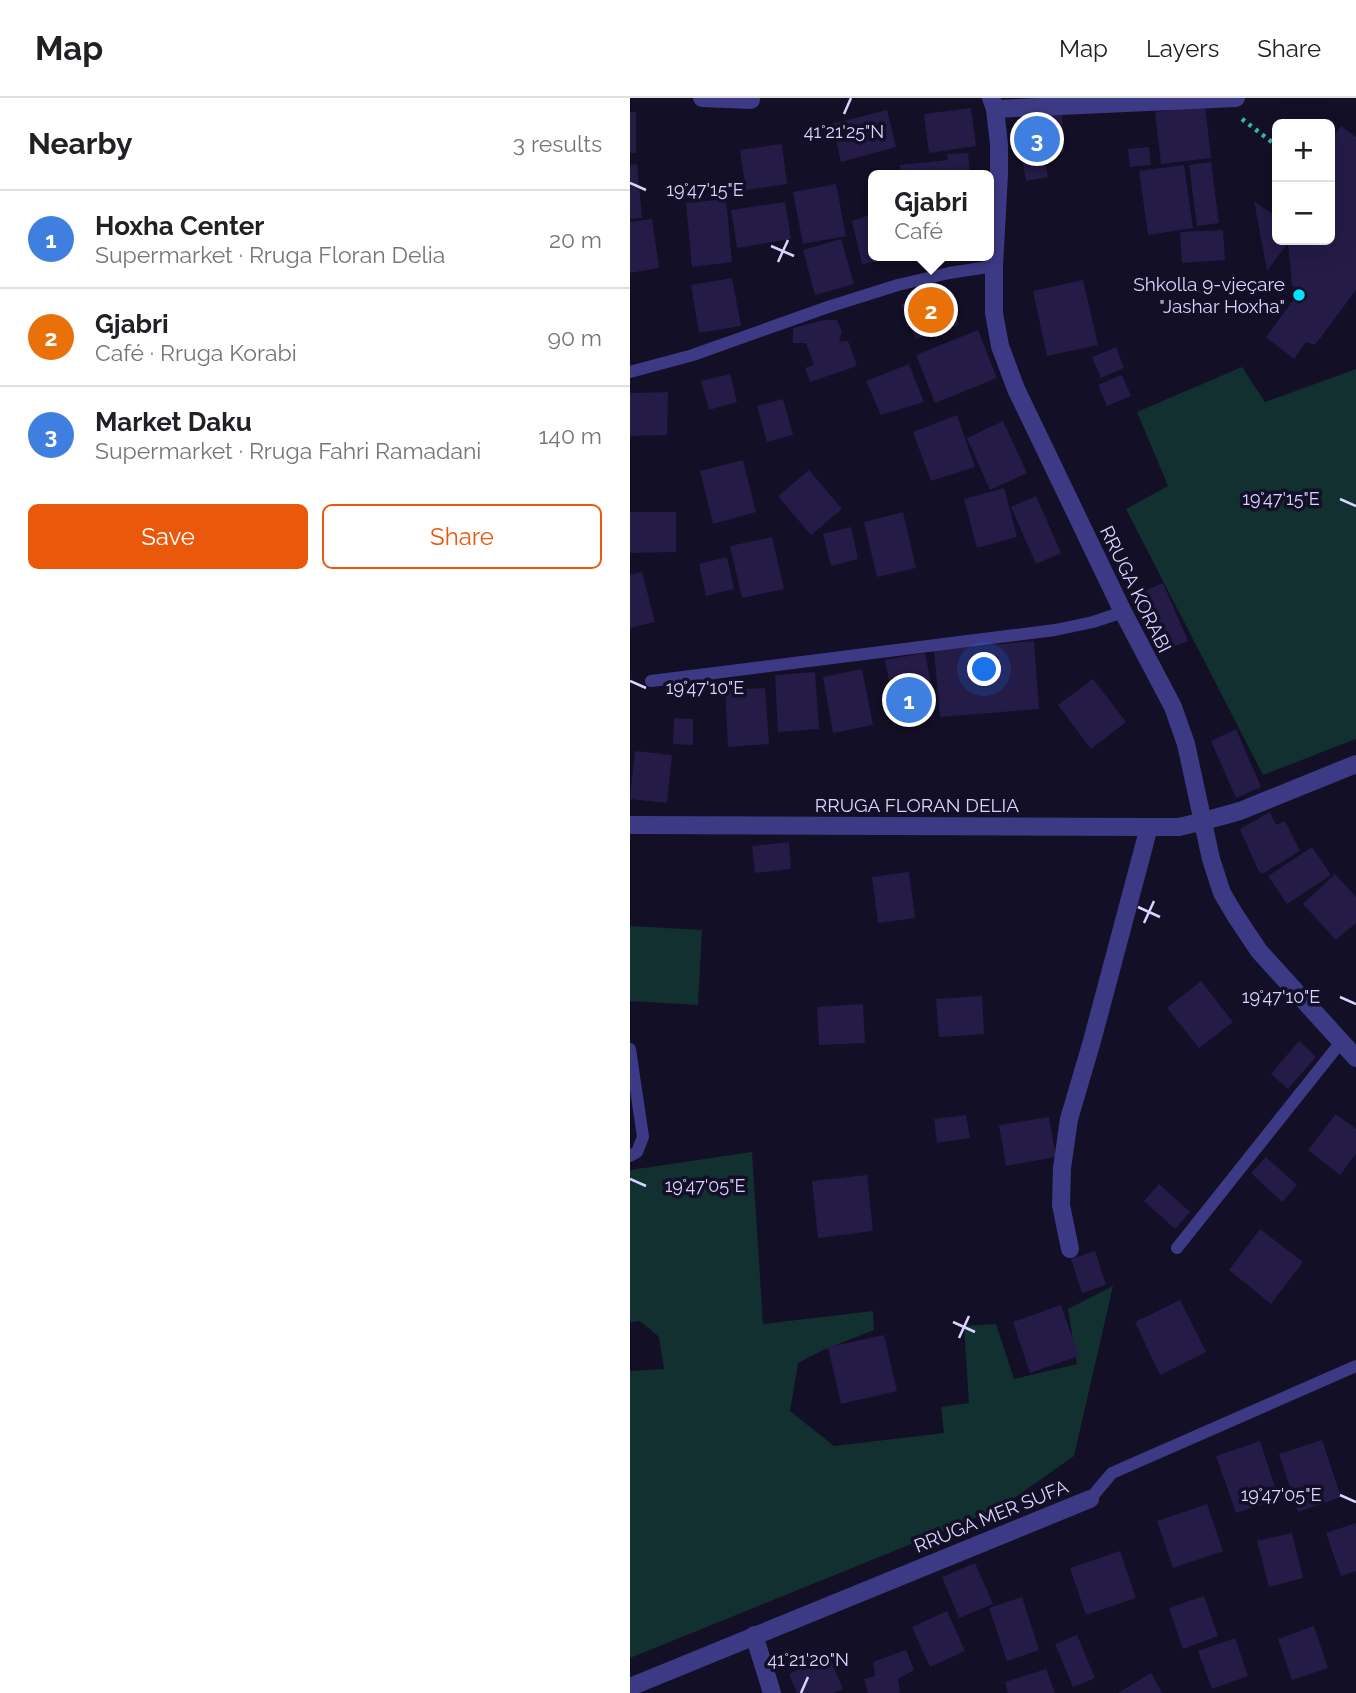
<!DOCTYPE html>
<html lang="en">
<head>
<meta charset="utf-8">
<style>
  :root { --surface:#fff; --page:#f6f6f6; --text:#202124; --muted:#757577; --line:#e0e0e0; --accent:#ea580c }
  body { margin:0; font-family:Raleway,sans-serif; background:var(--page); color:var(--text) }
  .controls { position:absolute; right:21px; top:21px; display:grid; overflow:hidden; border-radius:10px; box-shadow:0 7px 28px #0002 }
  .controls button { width:63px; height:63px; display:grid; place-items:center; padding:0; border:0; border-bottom:2px solid var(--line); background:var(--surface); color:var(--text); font:35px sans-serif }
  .you { position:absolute; left:355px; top:572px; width:24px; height:24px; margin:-18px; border:5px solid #fff; border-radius:50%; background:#1a73e8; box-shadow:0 0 0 10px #1a73e833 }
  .badge { display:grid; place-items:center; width:46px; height:46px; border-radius:50%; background:var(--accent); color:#fff; font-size:23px; font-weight:700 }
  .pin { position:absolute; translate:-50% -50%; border:4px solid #fff; box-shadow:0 2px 7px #0006 }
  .popup { position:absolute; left:238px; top:72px; width:126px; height:91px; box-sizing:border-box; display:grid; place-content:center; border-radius:10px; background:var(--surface); filter:drop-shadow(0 2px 5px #0005); font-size:23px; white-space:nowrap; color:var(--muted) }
  .popup b { font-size:26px; color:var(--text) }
  .popup::after { content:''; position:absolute; left:50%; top:100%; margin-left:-14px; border:14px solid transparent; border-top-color:var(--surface) }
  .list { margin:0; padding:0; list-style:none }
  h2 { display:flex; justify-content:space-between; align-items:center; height:91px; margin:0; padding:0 28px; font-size:30px }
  h2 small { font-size:23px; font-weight:400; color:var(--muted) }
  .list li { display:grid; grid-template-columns:46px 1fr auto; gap:21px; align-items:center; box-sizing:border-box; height:98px; padding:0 28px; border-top:2px solid var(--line) }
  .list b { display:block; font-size:26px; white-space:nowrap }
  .list p { margin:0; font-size:23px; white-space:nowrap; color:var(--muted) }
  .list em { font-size:23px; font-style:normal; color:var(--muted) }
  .actions { display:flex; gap:14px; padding:21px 28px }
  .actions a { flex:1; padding:16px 0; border:2px solid var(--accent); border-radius:10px; text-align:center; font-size:24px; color:var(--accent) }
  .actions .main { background:var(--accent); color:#fff }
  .map { position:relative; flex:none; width:726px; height:1595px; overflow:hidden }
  header { display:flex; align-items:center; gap:42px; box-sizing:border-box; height:98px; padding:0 35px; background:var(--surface); border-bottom:2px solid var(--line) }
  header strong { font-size:33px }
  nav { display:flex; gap:38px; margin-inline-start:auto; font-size:24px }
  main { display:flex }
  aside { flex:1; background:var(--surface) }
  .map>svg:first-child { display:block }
  .green { fill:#12302f }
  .building { fill:#241b47 }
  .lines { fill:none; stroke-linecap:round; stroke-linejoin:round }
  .path { stroke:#2fb8b0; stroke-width:4.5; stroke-dasharray:3.5 5; stroke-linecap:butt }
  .service { stroke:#3d3a85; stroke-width:12 }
  .minor { stroke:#3d3a85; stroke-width:18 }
  .tertiary { stroke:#3d3a85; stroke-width:18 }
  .ticks { fill:none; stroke:#d9d4ff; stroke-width:2.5 }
  .poi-dot { fill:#00e5ff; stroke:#130f26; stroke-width:2.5 }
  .labels { text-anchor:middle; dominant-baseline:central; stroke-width:7; stroke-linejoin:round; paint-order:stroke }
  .poi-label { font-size:19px; fill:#d9d4ff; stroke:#130f26; text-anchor:end }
  .street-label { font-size:19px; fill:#d9d4ff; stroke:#130f26 }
  .ticks-label { font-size:18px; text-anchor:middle; fill:#d9d4ff; stroke:#130f26; stroke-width:7; stroke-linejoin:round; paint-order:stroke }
</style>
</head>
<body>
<header>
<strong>Map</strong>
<nav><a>Map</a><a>Layers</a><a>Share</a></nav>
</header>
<main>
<aside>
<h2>Nearby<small>3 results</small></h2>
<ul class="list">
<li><span class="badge" style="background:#3f7fe0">1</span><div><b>Hoxha Center</b><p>Supermarket · Rruga Floran Delia</p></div><em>20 m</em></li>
<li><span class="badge" style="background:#e8710a">2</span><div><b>Gjabri</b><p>Café · Rruga Korabi</p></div><em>90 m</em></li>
<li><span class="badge" style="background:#3f7fe0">3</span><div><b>Market Daku</b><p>Supermarket · Rruga Fahri Ramadani</p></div><em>140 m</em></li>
</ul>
<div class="actions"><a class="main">Save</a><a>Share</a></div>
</aside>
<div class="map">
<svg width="726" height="1595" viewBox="0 0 726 1595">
  <rect width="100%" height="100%" fill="#130f26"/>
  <!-- green -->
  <g class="green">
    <polygon points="612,269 635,304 726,271 726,641 633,677 496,411 538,388 507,314"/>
    <polygon points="0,828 72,832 68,907 0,903"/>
    <polygon points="122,1054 133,1226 243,1213 244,1232 193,1252 168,1265 160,1313 204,1348 314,1335 311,1309 339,1305 334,1228 366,1226 384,1281 447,1266 438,1211 483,1188 444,1358 370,1410 0,1560 0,1273 34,1271 29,1239 10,1223 0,1224 0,1072"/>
  </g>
  <!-- building -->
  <g class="building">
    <polygon points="575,8 581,60 531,66 525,14"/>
    <polygon points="341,10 346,48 299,55 294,16"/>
    <polygon points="257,12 266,49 211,64 202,26"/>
    <polygon points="432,13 434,54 395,56 393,15"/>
    <rect x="0" y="14" width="6" height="41"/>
    <polygon points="711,28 726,39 726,192 685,247 676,244 664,261 636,239 670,193 662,188 658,145 637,173 624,103 645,118 647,115 647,142 700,142 700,43"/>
    <polygon points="152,46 157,86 116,92 110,52"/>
    <polygon points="519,49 521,67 500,69 498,51"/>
    <polygon points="338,55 340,77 271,77 270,67 318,62 317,56"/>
    <polygon points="414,57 418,79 396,83 392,61"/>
    <polygon points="581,64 589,125 567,128 559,67"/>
    <polygon points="7,66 12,120 0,121 0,67"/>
    <polygon points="554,67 563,130 518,137 509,73"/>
    <polygon points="206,86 216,138 173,146 163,94"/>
    <polygon points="96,101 102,164 62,169 56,105"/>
    <polygon points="155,104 161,141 107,150 101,112"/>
    <polygon points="243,116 243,158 260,158 261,161 232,166 222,123"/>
    <polygon points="22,121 29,170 0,175 0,124"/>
    <polygon points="593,132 595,162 552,165 550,134"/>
    <polygon points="211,141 224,186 185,197 173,152"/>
    <polygon points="102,180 111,228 69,235 61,187"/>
    <polygon points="453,182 468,247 417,258 403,193"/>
    <polygon points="314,190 329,227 286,241 271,206"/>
    <polygon points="194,222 207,222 212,234 209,244 218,243 227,268 180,284 175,270 184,267 176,245 163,245 163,230"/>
    <polygon points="348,232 367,280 305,305 286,257"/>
    <polygon points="486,249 494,270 471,280 462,259"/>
    <polygon points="279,266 294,304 251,317 236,283"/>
    <polygon points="100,276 107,304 79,312 71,283"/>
    <polygon points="492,277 501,298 477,308 468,287"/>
    <polygon points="38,294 37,337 0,338 0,295"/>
    <polygon points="153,301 163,337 137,344 127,308"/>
    <polygon points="327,317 345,369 301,383 283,334"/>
    <polygon points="373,323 397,375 360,392 337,340"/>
    <polygon points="113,362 126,414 83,426 70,373"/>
    <polygon points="179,372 212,411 181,437 148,398"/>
    <polygon points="374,390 387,439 347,450 334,401"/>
    <polygon points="406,398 431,455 406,466 381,409"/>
    <polygon points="0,414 46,414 46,454 0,455"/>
    <polygon points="273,414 286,470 247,479 234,424"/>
    <polygon points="221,429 228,461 201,468 193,436"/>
    <polygon points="142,439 154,491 112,500 100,448"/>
    <polygon points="97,459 104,491 76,498 69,466"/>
    <polygon points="12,474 25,524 0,530 0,477"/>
    <polygon points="533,485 558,543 533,553 508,496"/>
    <polygon points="404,543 409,611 310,619 304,552"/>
    <polygon points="295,555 306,611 266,618 255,562"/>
    <polygon points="232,571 243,627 203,635 193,579"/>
    <polygon points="185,574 189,631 148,634 145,577"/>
    <polygon points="463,581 496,624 461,651 428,607"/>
    <polygon points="135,590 139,646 98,649 95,592"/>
    <polygon points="44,620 63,621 63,647 43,646"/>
    <polygon points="606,631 631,689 606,700 581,643"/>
    <polygon points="5,653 42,657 37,705 0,701"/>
    <polygon points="640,714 646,727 655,723 670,753 632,776 628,772 610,731"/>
    <polygon points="159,744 161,771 125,775 122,748"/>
    <polygon points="682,749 701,777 657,806 638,778"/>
    <polygon points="279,774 285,820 248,825 242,779"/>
    <polygon points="705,776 726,799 726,825 706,842 673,806"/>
    <polygon points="571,883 603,924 569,950 537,910"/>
    <polygon points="352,898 354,936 309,939 306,901"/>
    <polygon points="233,906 235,945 189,947 187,909"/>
    <polygon points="669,943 686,959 658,991 641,976"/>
    <polygon points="706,1016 726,1031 726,1056 710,1077 678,1052"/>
    <polygon points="336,1017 340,1040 307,1045 304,1021"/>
    <polygon points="419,1019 426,1059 376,1068 369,1027"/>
    <polygon points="636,1059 667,1087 652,1104 621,1075"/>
    <polygon points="237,1077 243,1133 188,1140 182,1083"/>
    <polygon points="529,1086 560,1114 545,1131 514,1103"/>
    <polygon points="630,1131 673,1164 641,1206 599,1172"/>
    <polygon points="465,1153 476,1187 452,1195 441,1161"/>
    <polygon points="550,1202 576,1254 530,1277 505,1224"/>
    <polygon points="431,1207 449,1258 400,1275 383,1224"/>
    <polygon points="254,1237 267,1293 211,1306 198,1249"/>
    <polygon points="692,1342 711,1399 668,1414 649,1356"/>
    <polygon points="630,1343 649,1401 606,1415 586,1358"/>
    <polygon points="577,1406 593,1453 543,1470 527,1423"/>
    <polygon points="726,1425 726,1473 711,1478 696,1435"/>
    <polygon points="662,1435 673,1480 639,1489 627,1443"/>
    <polygon points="490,1453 506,1500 456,1517 440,1470"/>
    <polygon points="345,1465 363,1506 329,1520 312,1479"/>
    <polygon points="574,1498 588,1538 553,1551 539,1510"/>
    <polygon points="392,1499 409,1552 377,1563 359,1510"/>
    <polygon points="317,1513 335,1553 300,1569 282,1529"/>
    <polygon points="684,1528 698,1570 662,1582 648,1541"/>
    <polygon points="447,1537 465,1580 443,1589 425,1546"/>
    <polygon points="605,1540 618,1578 582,1591 568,1553"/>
    <polygon points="276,1552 284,1572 268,1581 270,1595 238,1595 234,1581 245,1578 243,1564"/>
    <polygon points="199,1558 213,1591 204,1595 167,1595 159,1576"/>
    <polygon points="416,1571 425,1595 378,1595 375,1584"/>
    <polygon points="521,1575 532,1595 488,1595"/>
  </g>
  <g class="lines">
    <!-- path -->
    <polyline class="path" points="612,21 647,48"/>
    <!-- service -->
    <g class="service">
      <polyline points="0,274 63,257 198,209 268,187 319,175 364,168"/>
      <polyline points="21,583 425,532 463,524 493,514"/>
      <polyline points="0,951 13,1039 7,1054 0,1058"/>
      <polyline points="547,1150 711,944"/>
      <polyline points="460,1401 482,1375 726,1268"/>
    </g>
    <!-- minor -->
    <g class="minor">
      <polyline points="72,0 121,2 121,0"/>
      <polyline points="365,11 606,0"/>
      <polyline points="574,723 610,713 726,666"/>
      <polyline points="440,1151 431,1107 432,1070 439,1021 462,943 519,729"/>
      <polyline points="124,1537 142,1595"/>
      <polyline points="0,1589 460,1401"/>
    </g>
    <!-- tertiary -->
    <g class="tertiary">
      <polyline points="361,0 365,11 369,46 369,76 364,168 364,215 370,248 386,291 493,514 543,609 556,646 581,761 592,795 605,817 629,853 726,960"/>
      <polyline points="0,727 519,729 549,729 574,723"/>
    </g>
  </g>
  <!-- ticks -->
  <path class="ticks" d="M214 16 221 0M0 85 16 92M141 148 164 158M148 164 158 142M710 401 726 408M0 583 16 590M508 809 530 819M514 825 524 803M710 899 726 906M0 1081 16 1088M323 1224 345 1234M329 1240 339 1218M710 1397 726 1404M171 1595 178 1579"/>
  <!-- markers -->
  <circle class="poi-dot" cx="669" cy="197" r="7"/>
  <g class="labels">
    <!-- poi labels -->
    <g class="poi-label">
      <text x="655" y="186">Shkolla 9-vjeçare<tspan x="655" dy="22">"Jashar Hoxha"</tspan></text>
    </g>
    <!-- street labels -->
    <g class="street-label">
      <text transform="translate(506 491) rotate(64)">RRUGA KORABI</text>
      <text x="287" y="707">RRUGA FLORAN DELIA</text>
      <text transform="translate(361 1418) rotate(-22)">RRUGA MER SUFA</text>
    </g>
  </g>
  <g class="ticks-label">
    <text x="214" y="40">41°21'25"N</text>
    <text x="75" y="98">19°47'15"E</text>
    <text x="651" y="407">19°47'15"E</text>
    <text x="75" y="596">19°47'10"E</text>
    <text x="651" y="905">19°47'10"E</text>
    <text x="75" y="1094">19°47'05"E</text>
    <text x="651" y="1403">19°47'05"E</text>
    <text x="178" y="1568">41°21'20"N</text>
  </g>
</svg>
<div class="controls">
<button>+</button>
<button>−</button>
</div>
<div class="you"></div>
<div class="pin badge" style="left:279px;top:602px;background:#3f7fe0">1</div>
<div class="pin badge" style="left:301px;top:212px;background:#e8710a">2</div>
<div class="popup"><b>Gjabri</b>Café</div>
<div class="pin badge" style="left:407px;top:41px;background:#3f7fe0">3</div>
</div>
</main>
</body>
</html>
